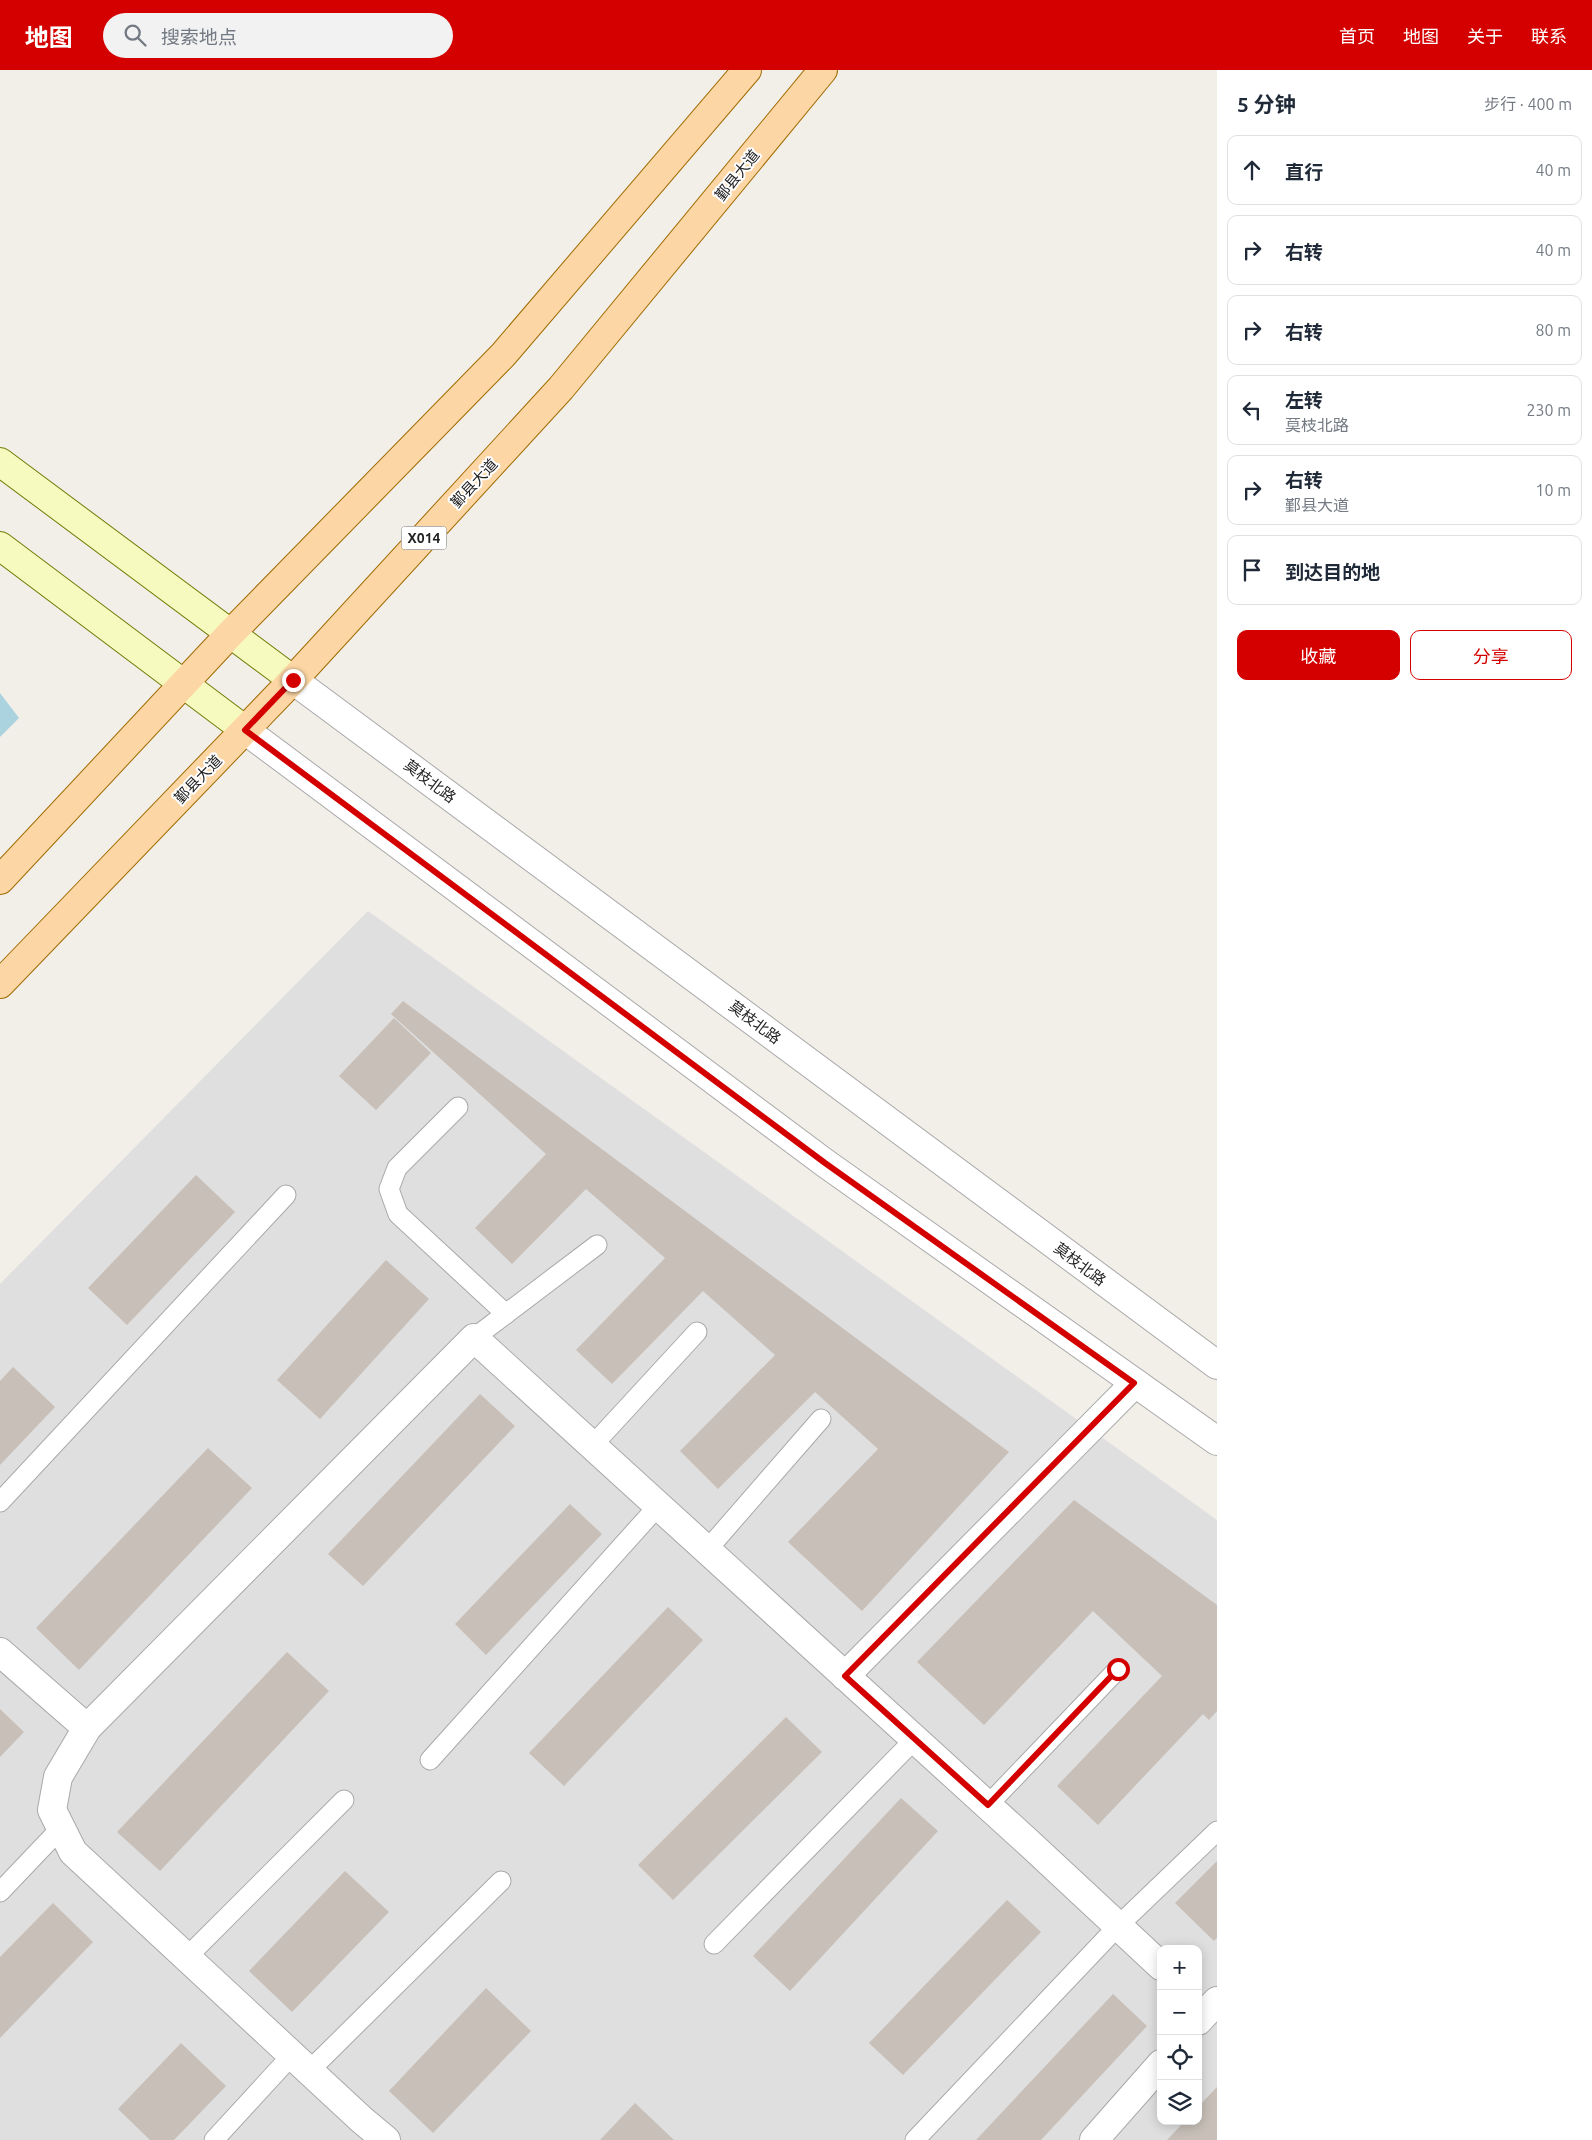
<!DOCTYPE html>
<html lang="zh">
<head>
<meta charset="utf-8">
<style>
  :root { --surface:#fff; --page:#f2f2f3; --text:#1f2937; --muted:#747a83; --line:#e0e1e3; --accent:#d40000 }
  body { margin:0; font-family:Ubuntu,"Noto Sans SC",sans-serif; background:var(--page); color:var(--text) }
  .controls { position:absolute; right:15px; bottom:15px; display:grid; overflow:hidden; border-radius:10px; box-shadow:0 2px 12px #0003 }
  .controls button { width:45px; height:45px; display:grid; place-items:center; padding:0; border:0; border-bottom:1px solid var(--line); background:var(--surface); color:var(--text); font:25px sans-serif }
  .stop { position:absolute; width:15px; height:15px; margin:-11px; border:4px solid #d40000; border-radius:50%; background:#fff }
  .stop.end { background:#d40000; border-color:#fff; box-shadow:0 1px 5px #0008 }
  .list { margin:0; padding:0; list-style:none }
  h2 { display:flex; justify-content:space-between; align-items:center; height:65px; margin:0; padding:0 20px; font-size:21px }
  h2 small { font-size:16px; font-weight:400; color:var(--muted) }
  .list li { display:grid; grid-template-columns:32px 1fr auto; gap:15px; align-items:center; box-sizing:border-box; height:70px; margin:0 10px 10px; padding:0 10px; border:1px solid var(--line); border-radius:10px }
  .list b { display:block; font-size:19px; white-space:nowrap }
  .list p { margin:0; font-size:16px; white-space:nowrap; color:var(--muted) }
  .list em { font-size:16px; font-style:normal; color:var(--muted) }
  .actions { display:flex; gap:10px; padding:15px 20px }
  .actions a { flex:1; padding:11px 0; border:1px solid var(--accent); border-radius:10px; text-align:center; font-size:18px; color:var(--accent) }
  .actions .main { background:var(--accent); color:#fff }
  .icon { flex:none; width:28px; height:28px; fill:none; stroke:currentColor; stroke-width:2; stroke-linecap:round; stroke-linejoin:round }
  .map { position:relative; flex:none; width:1217px; height:2070px; overflow:hidden }
  header { display:flex; align-items:center; gap:30px; box-sizing:border-box; height:70px; padding:0 25px; background:var(--accent); color:#fff }
  header strong { font-size:24px }
  nav { display:flex; gap:28px; margin-inline-start:auto; font-size:18px }
  .search { width:350px; height:45px; background:var(--page); display:flex; align-items:center; gap:12px; box-sizing:border-box; padding:0 18px; border-radius:28px; color:var(--muted); font-size:19px }
  main { display:flex }
  aside { flex:1; background:var(--surface) }
  .map>svg:first-child { display:block }
  .residential { fill:#e0dfdf; fill-rule:evenodd }
  .water { fill:#aad3df }
  .building { fill:#c7bfb8 }
  .lines { fill:none; stroke-linecap:round; stroke-linejoin:round }
  .service-casing { stroke:#a9a9a9; stroke-width:21 }
  .minor-casing { stroke:#a9a9a9; stroke-width:30 }
  .tertiary-casing { stroke:#a9a9a9; stroke-width:30 }
  .secondary-casing { stroke:#707d05; stroke-width:30 }
  .primary-casing { stroke:#a06b00; stroke-width:30 }
  .service { stroke:#fff; stroke-width:19 }
  .minor { stroke:#fff; stroke-width:28 }
  .tertiary { stroke:#fff; stroke-width:28 }
  .secondary { stroke:#f7fabf; stroke-width:28 }
  .primary { stroke:#fcd6a4; stroke-width:28 }
  .route { stroke:#d40000; stroke-width:6 }
  .labels { text-anchor:middle; dominant-baseline:central; stroke-width:4; stroke-linejoin:round; paint-order:stroke }
  .shield { fill:#fff; stroke:#646464; stroke-width:1 }
  .shield-label { font-size:14px; font-weight:bold; fill:#222 }
  .street-label { font-size:15px; fill:#222; stroke:#fff }
</style>
</head>
<body>
<header>
<strong>地图</strong>
<div class="search"><svg class="icon" aria-label="search" viewBox="0 0 24 24"><circle cx="10" cy="10" r="6"/><path d="M15 15l6 6"/></svg>搜索地点</div>
<nav><a>首页</a><a>地图</a><a>关于</a><a>联系</a></nav>
</header>
<main>
<div class="map">
<svg width="1217" height="2070" viewBox="0 0 1217 2070">
  <rect width="100%" height="100%" fill="#f2efe9"/>
  <!-- residential -->
  <path class="residential" d="M368 841 1217 1450V2070H0V1214ZM1161 1879H1198V2051H1161Z"/>
  <!-- water -->
  <polygon class="water" points="0,623 19,648 0,667"/>
  <!-- building -->
  <g class="building">
    <polygon points="403,931 1009,1382 862,1541 788,1472 878,1379 815,1322 718,1419 680,1381 775,1285 703,1221 612,1314 576,1280 665,1188 586,1119 512,1194 475,1158 546,1084 391,944"/>
    <polygon points="394,948 431,983 376,1040 339,1006"/>
    <polygon points="196,1105 235,1142 127,1255 88,1218"/>
    <polygon points="386,1190 429,1229 320,1349 277,1310"/>
    <polygon points="13,1297 55,1337 0,1395 0,1311"/>
    <polygon points="480,1324 515,1356 363,1516 328,1484"/>
    <polygon points="208,1378 252,1418 79,1600 36,1558"/>
    <polygon points="1074,1430 1217,1535 1217,1641 1209,1650 1203,1644 1098,1755 1057,1716 1162,1606 1093,1541 984,1655 917,1592"/>
    <polygon points="570,1434 602,1464 486,1585 455,1554"/>
    <polygon points="668,1537 703,1570 564,1716 529,1683"/>
    <polygon points="287,1582 329,1621 160,1801 117,1762"/>
    <polygon points="0,1639 24,1662 0,1687"/>
    <polygon points="786,1647 822,1682 673,1830 638,1795"/>
    <polygon points="901,1728 938,1761 790,1921 753,1886"/>
    <polygon points="1217,1791 1217,1868 1214,1871 1175,1833"/>
    <polygon points="345,1801 389,1842 292,1942 249,1901"/>
    <polygon points="1007,1830 1041,1862 903,2005 869,1973"/>
    <polygon points="53,1833 93,1872 0,1968 0,1887"/>
    <polygon points="486,1918 531,1961 433,2063 389,2021"/>
    <polygon points="1113,1924 1147,1956 1041,2070 976,2070"/>
    <polygon points="181,1973 226,2016 174,2070 150,2070 118,2039"/>
    <polygon points="1217,2017 1217,2070 1167,2070 1185,2051 1198,2051 1198,2037"/>
    <polygon points="635,2033 674,2070 600,2070"/>
  </g>
  <g class="lines">
    <defs>
      <g id="service">
        <polyline points="458,1037 397,1098 389,1119 398,1144 506,1244"/>
        <polyline points="474,1268 597,1175"/>
        <polyline points="592,1376 697,1262"/>
        <polyline points="0,1432 286,1125"/>
        <polyline points="707,1480 821,1349"/>
        <polyline points="430,1690 658,1436"/>
        <polyline points="988,1735 1118,1599"/>
        <polyline points="0,1822 60,1759"/>
        <polyline points="714,1874 915,1669"/>
        <polyline points="187,1887 344,1730"/>
        <polyline points="309,2001 501,1811"/>
        <polyline points="214,2070 292,1985"/>
        <polyline points="915,2070 1118,1856 1217,1761"/>
      </g>
      <g id="minor">
        <polyline points="0,1582 87,1658 474,1268 1030,1774 1161,1896"/>
        <polyline points="845,1606 1135,1313"/>
        <polyline points="87,1658 58,1707 52,1740 73,1782 362,2050 386,2070"/>
        <polyline points="1198,1951 1217,1931"/>
        <polyline points="1094,2070 1161,1994"/>
      </g>
      <g id="tertiary">
        <polyline points="293,610 1217,1295"/>
        <polyline points="245,660 825,1093 1217,1371"/>
      </g>
      <g id="secondary">
        <polyline points="0,392 293,610"/>
        <polyline points="0,476 245,660"/>
      </g>
      <g id="primary">
        <polyline points="0,810 230,564 503,285 747,0"/>
        <polyline points="0,914 293,610 561,318 823,0"/>
      </g>
    </defs>
    <!-- service casing -->
    <use href="#service" class="service-casing"/>
    <!-- minor casing -->
    <use href="#minor" class="minor-casing"/>
    <!-- tertiary casing -->
    <use href="#tertiary" class="tertiary-casing"/>
    <!-- secondary casing -->
    <use href="#secondary" class="secondary-casing"/>
    <!-- primary casing -->
    <use href="#primary" class="primary-casing"/>
    <!-- service -->
    <use href="#service" class="service"/>
    <!-- minor -->
    <use href="#minor" class="minor"/>
    <!-- tertiary -->
    <use href="#tertiary" class="tertiary"/>
    <!-- secondary -->
    <use href="#secondary" class="secondary"/>
    <!-- primary -->
    <use href="#primary" class="primary"/>
  </g>
  <g class="lines">
    <!-- route -->
    <polyline class="route" points="293,610 245,660 825,1093 1134,1313 845,1606 988,1735 1118,1599"/>
  </g>
  <g class="labels">
    <!-- shield labels -->
    <rect class="shield" x="401.5" y="456.5" width="45" height="23" rx="4"/>
    <g class="shield-label">
      <text x="424" y="468">X014</text>
    </g>
    <!-- street labels -->
    <g class="street-label">
      <text transform="translate(737 105) rotate(-51)">鄞县大道</text>
      <text transform="translate(474 413) rotate(-47)">鄞县大道</text>
      <text transform="translate(198 709) rotate(-46)">鄞县大道</text>
      <text transform="translate(430 711) rotate(37)">莫枝北路</text>
      <text transform="translate(755 952) rotate(37)">莫枝北路</text>
      <text transform="translate(1080 1194) rotate(37)">莫枝北路</text>
    </g>
  </g>
</svg>
<div class="controls">
<button>+</button>
<button>−</button>
<button><svg class="icon" aria-label="locate" viewBox="0 0 24 24"><circle cx="12" cy="12" r="6"/><path d="M12 2v4M12 18v4M2 12h4M18 12h4"/></svg></button>
<button><svg class="icon" aria-label="layers" viewBox="0 0 24 24"><path d="M12 4l9 5-9 5-9-5zM3 14l9 5 9-5"/></svg></button>
</div>
<div class="stop" style="left:1118px;top:1599px"></div>
<div class="stop end" style="left:293px;top:610px"></div>
</div>
<aside>
<h2>5 分钟<small>步行 · 400 m</small></h2>
<ul class="list">
<li><svg class="icon" aria-label="ahead" viewBox="0 0 24 24"><path d="M12 20V5M6 11l6-6 6 6"/></svg><div><b>直行</b></div><em>40 m</em></li>
<li><svg class="icon" aria-label="right" viewBox="0 0 24 24"><path d="M7 20v-9h11M14 6l5 5-5 5"/></svg><div><b>右转</b></div><em>40 m</em></li>
<li><svg class="icon" aria-label="right" viewBox="0 0 24 24"><path d="M7 20v-9h11M14 6l5 5-5 5"/></svg><div><b>右转</b></div><em>80 m</em></li>
<li><svg class="icon" aria-label="left" viewBox="0 0 24 24"><path d="M17 20v-9H6M10 6l-5 5 5 5"/></svg><div><b>左转</b><p>莫枝北路</p></div><em>230 m</em></li>
<li><svg class="icon" aria-label="right" viewBox="0 0 24 24"><path d="M7 20v-9h11M14 6l5 5-5 5"/></svg><div><b>右转</b><p>鄞县大道</p></div><em>10 m</em></li>
<li><svg class="icon" aria-label="arrive" viewBox="0 0 24 24"><path d="M6 21V4h12l-3 4 3 4H6"/></svg><div><b>到达目的地</b></div></li>
</ul>
<div class="actions"><a class="main">收藏</a><a>分享</a></div>
</aside>
</main>
</body>
</html>
